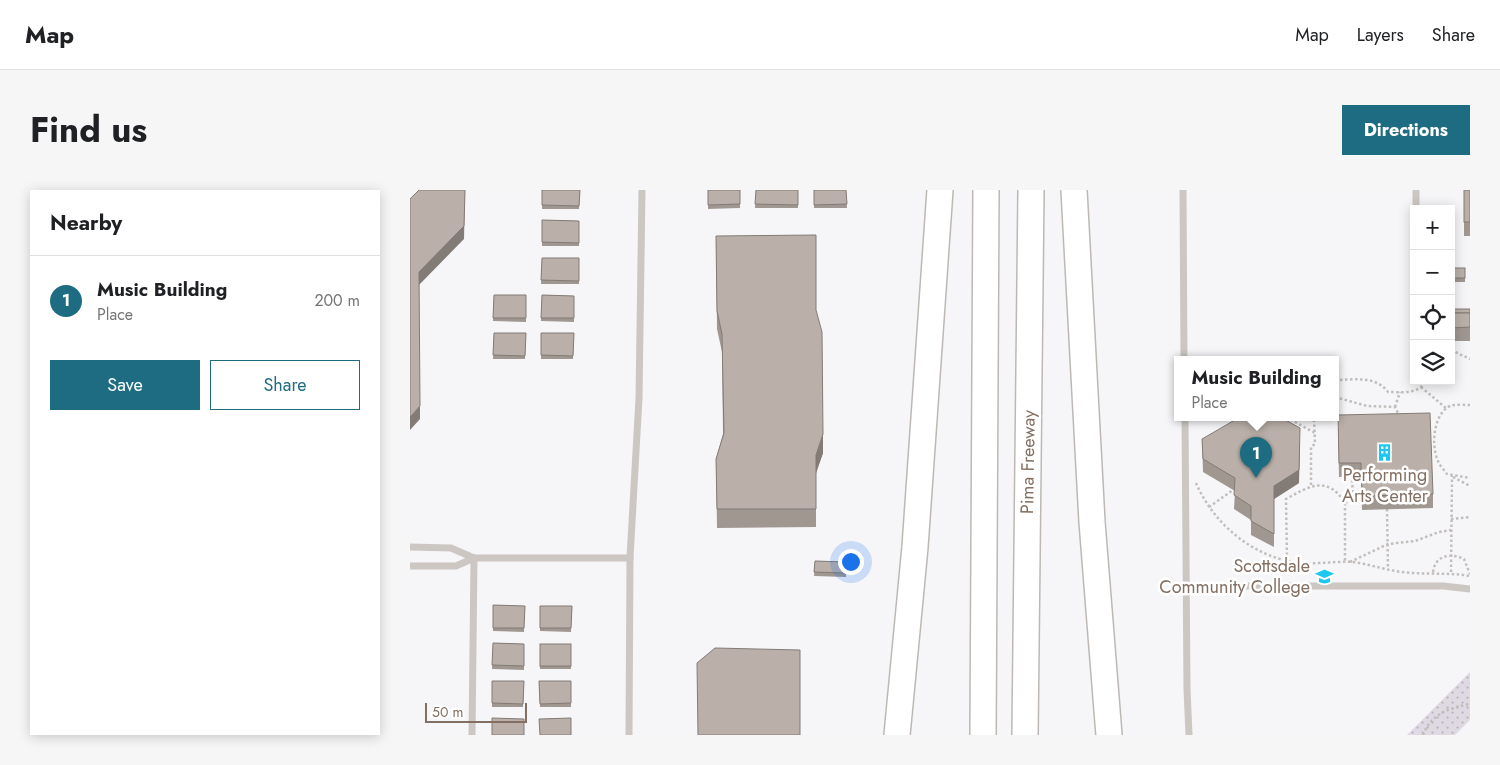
<!DOCTYPE html>
<html lang="en">
<head>
<meta charset="utf-8">
<style>
  :root { --surface:#fff; --page:#f6f6f6; --text:#202124; --muted:#757577; --line:#e0e0e0; --accent:#1e6c81 }
  body { margin:0; font-family:Jost,sans-serif; background:var(--page); color:var(--text) }
  .controls { position:absolute; right:15px; top:15px; display:grid; overflow:hidden; border-radius:0px; box-shadow:0 2px 12px #0003 }
  .controls button { width:45px; height:45px; display:grid; place-items:center; padding:0; border:0; border-bottom:1px solid var(--line); background:var(--surface); color:var(--text); font:25px sans-serif }
  .scale { position:absolute; left:15px; bottom:12px; width:102px; box-sizing:border-box; padding-left:5px; border:2px solid #836f61; border-top:0; font-size:14px; line-height:18px; white-space:nowrap; color:#836f61; -webkit-text-stroke:4px #fff; paint-order:stroke }
  .you { position:absolute; left:440px; top:371px; width:18px; height:18px; margin:-12px; border:4px solid #fff; border-radius:50%; background:#1a73e8; box-shadow:0 0 0 8px #1a73e833 }
  .badge { display:grid; place-items:center; width:32px; height:32px; border-radius:50%; background:var(--accent); color:#fff; font-size:16px; font-weight:700 }
  .pin { position:absolute; translate:-50% -41px; filter:drop-shadow(0 1px 2px #0008) }
  .pin::after { content:''; position:absolute; top:26px; width:18px; height:15px; background:inherit; clip-path:polygon(0 0,100% 0,50% 100%) }
  .popup { position:absolute; left:764px; top:166px; width:165px; height:65px; box-sizing:border-box; display:grid; place-content:center; border-radius:0px; background:var(--surface); filter:drop-shadow(0 1px 4px #0005); font-size:16px; white-space:nowrap; color:var(--muted) }
  .popup b { font-size:19px; color:var(--text) }
  .popup::after { content:''; position:absolute; left:50%; top:100%; margin-left:-10px; border:10px solid transparent; border-top-color:var(--surface) }
  .list { margin:0; padding:0; list-style:none }
  h2 { display:flex; justify-content:space-between; align-items:center; height:65px; margin:0; padding:0 20px; font-size:21px }
  h2 small { font-size:16px; font-weight:400; color:var(--muted) }
  .list li { display:grid; grid-template-columns:32px 1fr auto; gap:15px; align-items:center; box-sizing:border-box; height:90px; padding:0 20px; border-top:1px solid var(--line) }
  .list b { display:block; font-size:19px; white-space:nowrap }
  .list p { margin:0; font-size:16px; white-space:nowrap; color:var(--muted) }
  .list em { font-size:16px; font-style:normal; color:var(--muted) }
  .actions { display:flex; gap:10px; padding:15px 20px }
  .actions a { flex:1; padding:11px 0; border:1px solid var(--accent); border-radius:0px; text-align:center; font-size:18px; color:var(--accent) }
  .actions .main { background:var(--accent); color:#fff }
  .icon { flex:none; width:28px; height:28px; fill:none; stroke:currentColor; stroke-width:2; stroke-linecap:round; stroke-linejoin:round }
  .map { position:relative; flex:none; width:1060px; height:545px; overflow:hidden; border-radius:0px }
  header { display:flex; align-items:center; gap:30px; box-sizing:border-box; height:70px; padding:0 25px; background:var(--surface); border-bottom:1px solid var(--line) }
  header strong { font-size:24px }
  nav { display:flex; gap:28px; margin-inline-start:auto; font-size:18px }
  .intro { display:flex; align-items:center; justify-content:space-between; box-sizing:border-box; height:120px; padding:0 30px }
  h1 { margin:0; font-size:35px }
  .button { padding:12px 22px; border-radius:0px; background:var(--accent); color:#fff; font-size:18px; font-weight:700 }
  main { display:flex; gap:30px; padding:0 30px }
  aside { flex:1; background:var(--surface); border-radius:0px; box-shadow:0 2px 12px #0003 }
  .map>svg:first-child { display:block }
  .garden { fill:url(#garden-dots) }
  .lines { fill:none; stroke-linecap:round; stroke-linejoin:round }
  .motorway-casing { stroke:#bdb8b4; stroke-width:28 }
  .path { stroke:#c2bebb; stroke-width:2.5; stroke-dasharray:2.5 2.5; stroke-linecap:butt }
  .service { stroke:#ccc7c3; stroke-width:7 }
  .motorway { stroke:#fff; stroke-width:25 }
  .wall { fill:#a09791 }
  .shaded-wall { fill:#827b76 }
  .building { fill:#bab0a9; stroke:#827b76 }
  .labels { text-anchor:middle; dominant-baseline:central; stroke-width:5; stroke-linejoin:round; paint-order:stroke }
  .street-label { font-size:18px; fill:#836f61; stroke:#fff }
  .poi-label { font-size:18px; fill:#836f61; stroke:#fff }
</style>
</head>
<body>
<header>
<strong>Map</strong>
<nav><a>Map</a><a>Layers</a><a>Share</a></nav>
</header>
<div class="intro"><h1>Find us</h1><a class="button">Directions</a></div>
<main>
<aside>
<h2>Nearby<small></small></h2>
<ul class="list">
<li><span class="badge">1</span><div><b>Music Building</b><p>Place</p></div><em>200 m</em></li>
</ul>
<div class="actions"><a class="main">Save</a><a>Share</a></div>
</aside>
<div class="map">
<svg width="1060" height="545" viewBox="0 0 1060 545">
  <defs>
    <pattern id="garden-dots" width="8" height="8" patternUnits="userSpaceOnUse" patternTransform="scale(1.25)"><rect width="8" height="8" fill="#dfd9e3"/><path d="M2 2h.1M6 6h.1" fill="none" stroke="#bab4bb" stroke-width="1.8" stroke-linecap="round"/></pattern>
  </defs>
  <rect width="100%" height="100%" fill="#f6f6f9"/>
  <!-- garden -->
  <polygon class="garden" points="1060,482 1060,530 1045,545 997,545"/>
  <g class="lines">
    <defs>
      <g id="motorway">
        <polyline points="664,0 682,332 699,545"/>
        <polyline points="487,545 505,357 530,0"/>
        <polyline points="573,545 576,0"/>
        <polyline points="615,545 621,0"/>
      </g>
    </defs>
    <!-- motorway casing -->
    <use href="#motorway" class="motorway-casing"/>
    <!-- path -->
    <g class="path">
      <polyline points="1041,160 1060,169"/>
      <path d="M925 190C944 190 965 185 978 202 991 202 1008 205 1016 191"/>
      <polyline points="1011,197 1037,219"/>
      <polyline points="925,207 957,216 985,217 989,225"/>
      <path d="M1060 215C1054 215 1045 214 1040 216 1023 224 1021 256 1028 271 1030 276 1034 280 1037 284L1060 288"/>
      <polyline points="985,217 990,202"/>
      <polyline points="876,227 905,243"/>
      <polyline points="1043,287 1060,296"/>
      <path d="M786 293C804 335 846 370 893 373 910 374 927 371 943 372 959 374 975 380 992 382 1015 385 1037 382 1060 386"/>
      <polyline points="901,295 901,257 905,254 904,227"/>
      <polyline points="935,313 943,308 942,286"/>
      <polyline points="799,317 823,300"/>
      <polyline points="977,319 978,379"/>
      <polyline points="1041,329 1060,327"/>
      <path d="M877 370 876 309C898 297 917 284 935 313V373"/>
      <polyline points="940,372 978,354 1005,351 1029,342 1041,340"/>
      <path d="M1023 382C1025 366 1040 362 1054 369L1060 384"/>
      <polyline points="1041,382 1042,286"/>
      <path d="M1013 545C1021 524 1039 518 1060 514"/>
    </g>
    <!-- service -->
    <g class="service">
      <polyline points="773,0 774,169"/>
      <polyline points="1006,0 1006,19"/>
      <polyline points="775,227 777,499 779,545"/>
      <polyline points="0,357 41,358 64,368"/>
      <polyline points="0,376 46,376 64,368 220,368"/>
      <polyline points="777,396 1033,396 1060,399"/>
      <polyline points="62,545 64,368"/>
      <polyline points="219,545 220,368 229,208 232,0"/>
    </g>
    <!-- motorway -->
    <use href="#motorway" class="motorway"/>
  </g>
  <!-- wall -->
  <g class="wall">
    <polygon points="132,0 170,0 169,19 132,19"/>
    <polygon points="298,0 330,0 330,18 298,19"/>
    <polygon points="346,0 388,0 388,18 345,18"/>
    <polygon points="404,0 436,0 437,18 404,18"/>
    <rect x="1054" y="0" width="6" height="46"/>
    <polygon points="132,30 169,31 169,56 132,56"/>
    <polygon points="306,46 406,120 413,263 406,283 406,337 307,338 306,269 313,244 312,162 307,139"/>
    <polygon points="132,68 169,68 169,94 131,94"/>
    <rect x="1041" y="78" width="14" height="14"/>
    <polygon points="84,105 116,105 116,132 83,131"/>
    <polygon points="132,105 164,106 164,132 131,131"/>
    <rect x="1041" y="119" width="19" height="32"/>
    <polygon points="84,143 116,143 115,169 83,169"/>
    <polygon points="131,143 164,143 163,169 131,169"/>
    <polygon points="928,238 1023,304 1023,318 952,320 951,286 929,287"/>
    <polygon points="792,249 889,293 864,309 864,357 841,345 841,330 824,319 825,301 793,282"/>
    <polygon points="405,371 436,372 436,387 404,386"/>
    <polygon points="83,415 115,416 114,442 83,441"/>
    <polygon points="130,416 162,416 161,442 130,441"/>
    <polygon points="83,453 114,454 114,480 82,479"/>
    <rect x="130" y="454" width="31" height="25"/>
    <polygon points="82,491 114,491 113,517 82,517"/>
    <polygon points="129,491 161,491 161,517 130,517"/>
  </g>
  <!-- shaded-wall -->
  <g class="shaded-wall">
    <polygon points="55,0 54,49 9,95 9,82"/>
    <polygon points="10,216 10,229 0,240 0,227"/>
    <polygon points="413,244 413,263 406,283 406,265"/>
    <polygon points="890,252 889,293 864,309 864,296"/>
  </g>
  <!-- building -->
  <g class="building">
    <polygon points="9,0 55,0 54,36 9,82 10,216 0,227 0,9"/>
    <polygon points="132,0 170,0 169,16 132,15"/>
    <polygon points="298,0 330,0 330,14 298,15"/>
    <polygon points="346,0 388,0 388,15 345,14"/>
    <polygon points="404,0 436,0 437,14 404,15"/>
    <rect x="1054" y="0" width="6" height="32"/>
    <polygon points="132,30 169,31 169,53 132,52"/>
    <polygon points="406,45 406,120 412,142 413,244 406,265 406,319 307,319 306,269 314,243 312,144 307,121 306,46"/>
    <polygon points="132,68 169,68 169,91 131,90"/>
    <rect x="1041" y="78" width="14" height="10"/>
    <polygon points="84,105 116,105 116,128 83,128"/>
    <polygon points="132,105 164,106 164,128 131,128"/>
    <rect x="1041" y="119" width="19" height="4"/>
    <polygon points="1041,123 1060,123 1060,137 1041,138"/>
    <polygon points="84,143 116,143 115,166 83,165"/>
    <polygon points="131,143 164,143 163,166 131,165"/>
    <polygon points="1020,223 1023,304 952,306 951,273 929,273 928,225"/>
    <polygon points="830,227 870,227 890,238 889,280 864,296 864,344 841,331 841,316 824,305 825,288 793,269 792,249"/>
    <polygon points="405,371 436,372 436,383 404,382"/>
    <polygon points="83,415 115,416 114,438 83,438"/>
    <polygon points="130,416 162,416 161,438 130,438"/>
    <polygon points="83,453 114,454 114,476 82,475"/>
    <rect x="130" y="454" width="31" height="22"/>
    <polygon points="305,458 390,460 390,545 288,545 287,473"/>
    <polygon points="82,491 114,491 113,514 82,513"/>
    <polygon points="129,491 161,491 161,513 130,514"/>
    <polygon points="82,528 114,529 114,545 82,545"/>
    <polygon points="161,528 161,545 130,545 129,529"/>
  </g>
  <!-- icons -->
  <defs>
    <symbol id="building-bare" viewBox="-9 -9 18 18"><path d="M-4-6H4V6H1V3H-1V6H-4ZM-2.5-4.3h1.7v1.8h-1.7ZM.8-4.3h1.7v1.8H.8ZM-2.5-1h1.7V.8h-1.7ZM.8-1h1.7V.8H.8Z" fill="#1cc7f2" stroke="#fff" stroke-width="2.5" paint-order="stroke"/></symbol>
    <symbol id="university-bare" viewBox="-9 -9 18 18"><path d="M0-5L7-2L0 1L-7-2ZM-4 1L0 2.5L4 1V4Q0 6-4 4Z" fill="#1cc7f2" stroke="#fff" stroke-width="2.5" paint-order="stroke"/></symbol>
  </defs>
  <g fill-rule="evenodd">
    <use href="#building-bare" x="962" y="250" width="25" height="25"/>
    <use href="#university-bare" x="902" y="374" width="25" height="25"/>
  </g>
  <g class="labels">
    <!-- street labels -->
    <g class="street-label">
      <text transform="translate(618 272) rotate(-89)">Pima Freeway</text>
    </g>
    <!-- poi labels -->
    <g class="poi-label">
      <text x="975" y="285">Performing<tspan x="975" dy="21">Arts Center</tspan></text>
      <text x="900" y="376" text-anchor="end">Scottsdale<tspan x="900" dy="21">Community College</tspan></text>
    </g>
  </g>
</svg>
<div class="controls">
<button>+</button>
<button>−</button>
<button><svg class="icon" aria-label="locate" viewBox="0 0 24 24"><circle cx="12" cy="12" r="6"/><path d="M12 2v4M12 18v4M2 12h4M18 12h4"/></svg></button>
<button><svg class="icon" aria-label="layers" viewBox="0 0 24 24"><path d="M12 4l9 5-9 5-9-5zM3 14l9 5 9-5"/></svg></button>
</div>
<div class="scale">50 m</div>
<div class="you"></div>
<div class="pin badge" style="left:846px;top:288px">1</div>
<div class="popup"><b>Music Building</b>Place</div>
</div>
</main>
</body>
</html>
